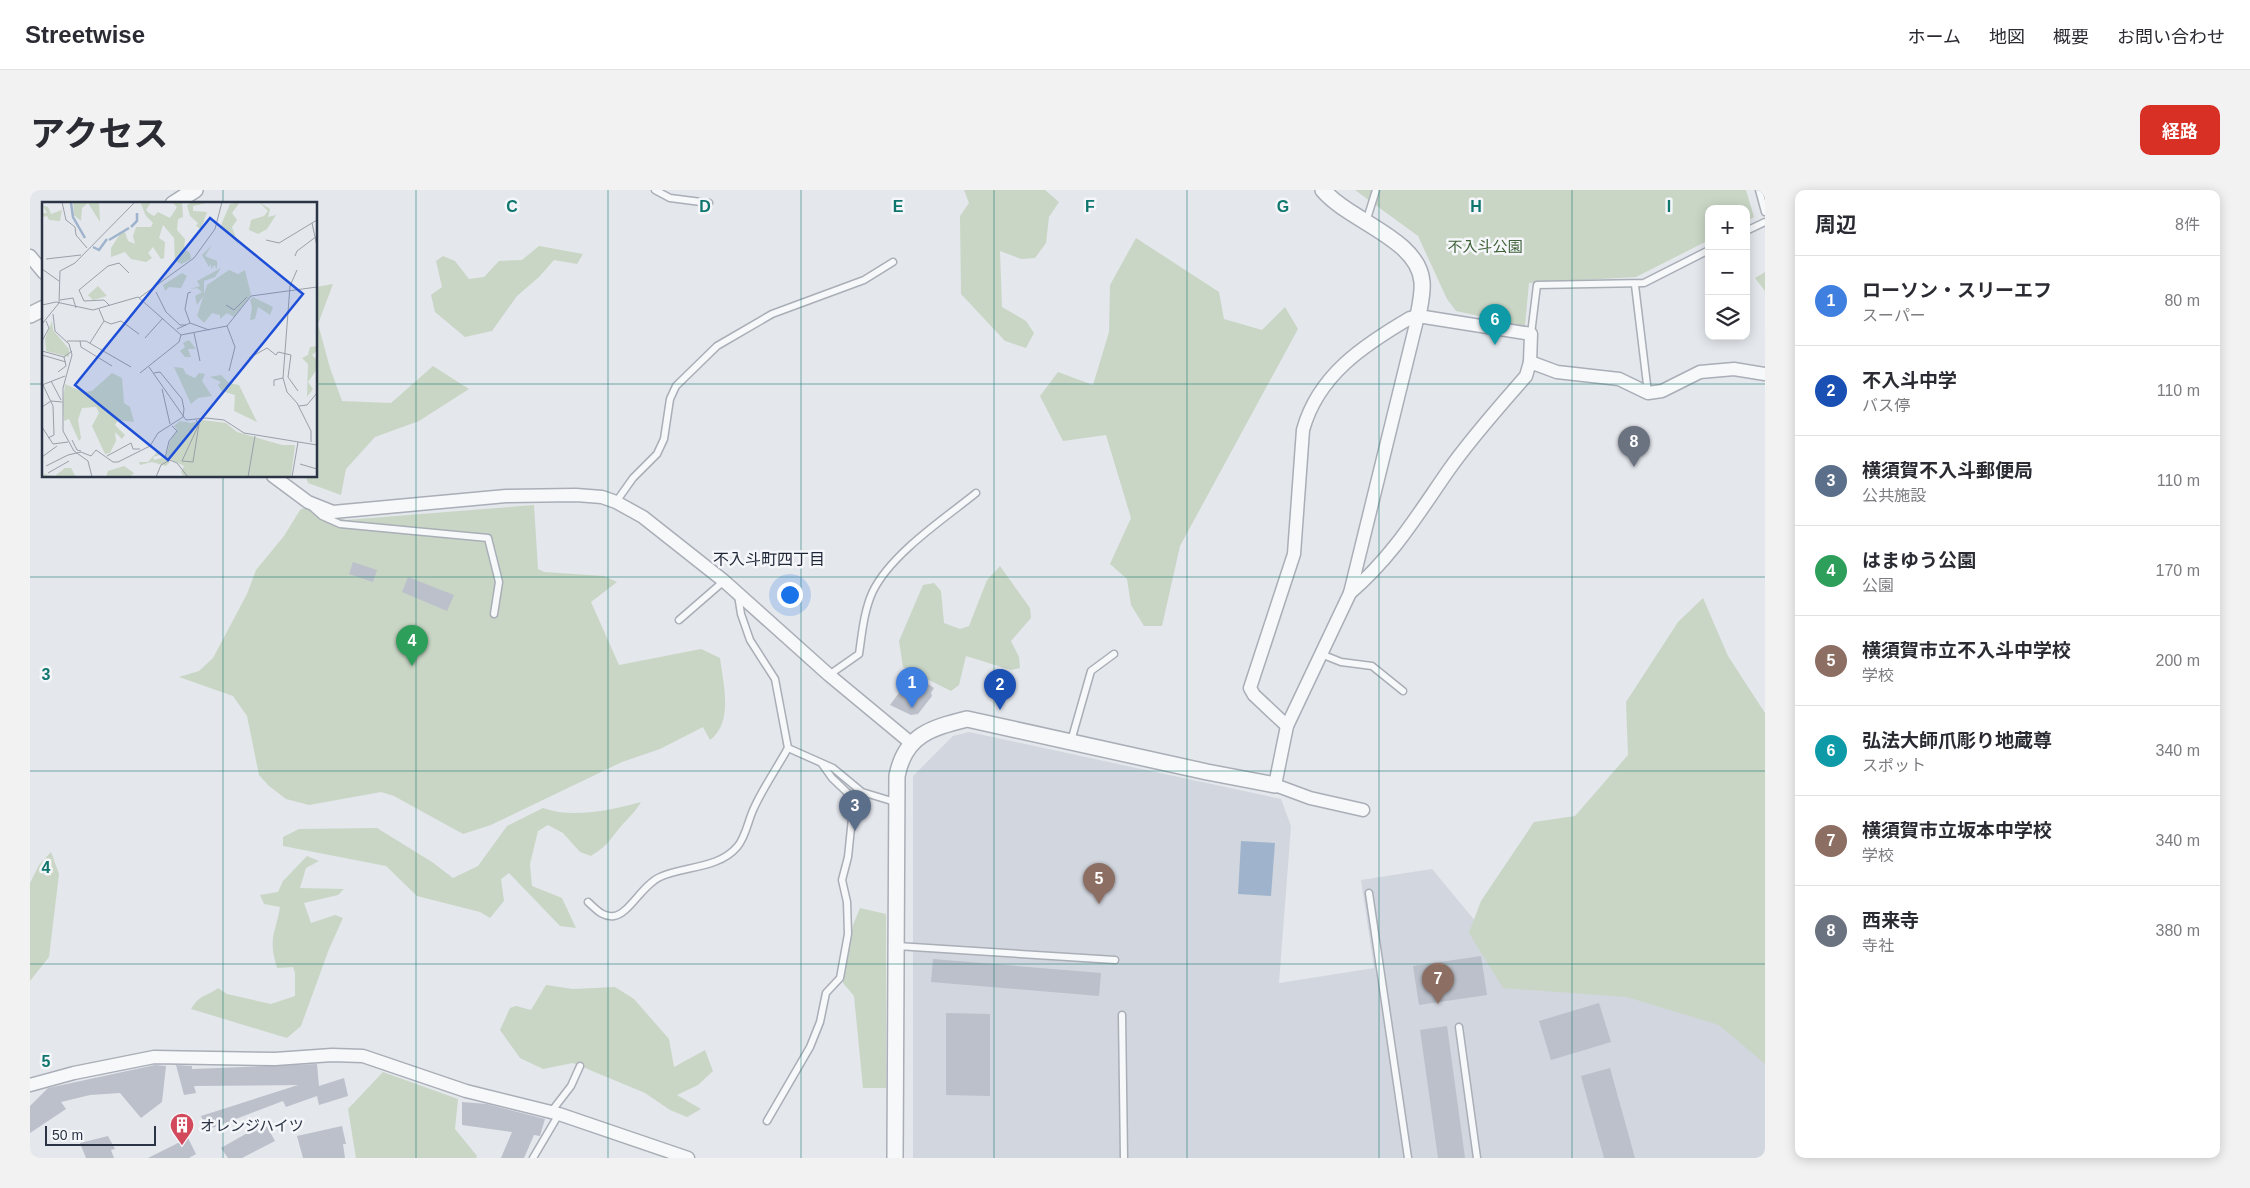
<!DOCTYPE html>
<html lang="ja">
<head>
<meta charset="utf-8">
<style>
  :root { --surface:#fff; --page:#f2f2f3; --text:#2b2b33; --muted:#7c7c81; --line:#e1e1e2; --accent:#d93025 }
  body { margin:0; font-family:Arial,"Noto Sans JP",sans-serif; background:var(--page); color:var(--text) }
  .controls { position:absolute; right:15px; top:15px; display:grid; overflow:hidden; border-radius:10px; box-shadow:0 2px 12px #0003 }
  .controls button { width:45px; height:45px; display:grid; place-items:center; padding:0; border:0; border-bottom:1px solid var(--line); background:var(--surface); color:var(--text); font:25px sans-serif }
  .scale { position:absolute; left:15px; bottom:12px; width:111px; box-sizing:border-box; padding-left:5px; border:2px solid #2b3445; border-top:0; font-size:14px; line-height:18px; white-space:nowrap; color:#2b3445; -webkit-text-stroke:4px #f4f6f9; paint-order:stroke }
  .you { position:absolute; left:759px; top:404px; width:18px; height:18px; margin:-12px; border:4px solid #fff; border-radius:50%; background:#1a73e8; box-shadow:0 0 0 8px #1a73e833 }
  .badge { display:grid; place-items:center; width:32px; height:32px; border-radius:50%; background:var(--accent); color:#fff; font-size:16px; font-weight:700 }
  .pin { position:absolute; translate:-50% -41px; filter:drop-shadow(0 1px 2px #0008) }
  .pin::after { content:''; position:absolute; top:26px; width:18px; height:15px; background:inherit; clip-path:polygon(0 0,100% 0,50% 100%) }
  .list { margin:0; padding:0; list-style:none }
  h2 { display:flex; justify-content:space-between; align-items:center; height:65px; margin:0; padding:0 20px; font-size:21px }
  h2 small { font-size:16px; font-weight:400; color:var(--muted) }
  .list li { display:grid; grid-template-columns:32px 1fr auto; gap:15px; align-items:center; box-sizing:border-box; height:90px; padding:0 20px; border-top:1px solid var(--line) }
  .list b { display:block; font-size:19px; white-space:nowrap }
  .list p { margin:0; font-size:16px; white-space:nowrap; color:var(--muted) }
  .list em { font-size:16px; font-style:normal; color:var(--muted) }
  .icon { flex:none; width:28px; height:28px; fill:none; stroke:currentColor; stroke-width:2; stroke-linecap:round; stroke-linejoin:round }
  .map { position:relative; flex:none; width:1735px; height:968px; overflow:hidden; border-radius:10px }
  header { display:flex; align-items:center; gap:30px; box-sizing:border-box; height:70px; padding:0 25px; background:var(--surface); border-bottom:1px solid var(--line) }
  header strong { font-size:24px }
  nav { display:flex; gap:28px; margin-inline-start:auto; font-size:18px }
  .intro { display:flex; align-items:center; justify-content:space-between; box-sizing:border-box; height:120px; padding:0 30px }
  h1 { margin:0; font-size:35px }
  .button { padding:12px 22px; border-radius:10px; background:var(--accent); color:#fff; font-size:18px; font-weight:700 }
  main { display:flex; gap:30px; padding:0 30px }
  aside { flex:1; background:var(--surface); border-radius:10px; box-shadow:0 2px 12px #0003 }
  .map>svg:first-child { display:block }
  .built { fill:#d2d6de }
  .green { fill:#c9d6c5 }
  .water { fill:#9fb4cc }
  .building { fill:#bbc0ca }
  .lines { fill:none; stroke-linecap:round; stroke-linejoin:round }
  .service-casing { stroke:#a9aeb7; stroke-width:9 }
  .minor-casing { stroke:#a9aeb7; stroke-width:15 }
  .tertiary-casing { stroke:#a9aeb7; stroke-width:18 }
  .service { stroke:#f7f8fa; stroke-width:6 }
  .minor { stroke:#f7f8fa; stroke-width:12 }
  .tertiary { stroke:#f7f8fa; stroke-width:15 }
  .grid { fill:none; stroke:#0f766e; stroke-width:1; stroke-opacity:0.55 }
  .labels { text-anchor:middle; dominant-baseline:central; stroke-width:5; stroke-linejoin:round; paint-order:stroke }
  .park-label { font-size:15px; fill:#3f6138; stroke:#f4f6f9 }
  .poi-label { font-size:15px; fill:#2b3445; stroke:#f4f6f9; text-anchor:start }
  .neighbourhood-label { font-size:16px; fill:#1d2536; stroke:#f4f6f9 }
  .inset-river { fill:none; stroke:#9fb4cc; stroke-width:2.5 }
  .inset-road { fill:none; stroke:#9a9fa9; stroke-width:1 }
  .view { fill:#1d4ed8; fill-opacity:0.15; stroke:#1d4ed8; stroke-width:2.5 }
  .inset-edge { fill:none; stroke:#2b3445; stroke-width:2.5 }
  .grid-label { font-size:16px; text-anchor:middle; font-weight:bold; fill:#0f766e; stroke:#f4f6f9; stroke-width:5; stroke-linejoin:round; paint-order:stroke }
</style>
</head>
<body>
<header>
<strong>Streetwise</strong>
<nav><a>ホーム</a><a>地図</a><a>概要</a><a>お問い合わせ</a></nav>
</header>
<div class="intro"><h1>アクセス</h1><a class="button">経路</a></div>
<main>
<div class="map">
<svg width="1735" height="968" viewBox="0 0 1735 968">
  <rect width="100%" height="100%" fill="#e4e7ec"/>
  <!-- built -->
  <polygon class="built" points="939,542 1251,609 1261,636 1249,793 1344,778 1331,690 1402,679 1461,750 1735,824 1735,968 883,968 883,586 923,546"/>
  <!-- green -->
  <g class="green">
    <polygon points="934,0 1015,0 1029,12 1019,27 1016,53 1005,68 991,69 970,61 972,117 996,131 1004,143 996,158 975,151 931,104 930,26 939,13"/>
    <polygon points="1325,0 1716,0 1724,27 1716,31 1716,19 1679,19 1679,50 1606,87 1499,93 1495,136 1426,121 1417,109 1388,46"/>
    <polygon points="1106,48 1189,102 1194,129 1232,140 1255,117 1268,139 1150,356 1132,436 1114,436 1101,415 1097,389 1080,374 1101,328 1076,245 1033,251 1010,206 1028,182 1063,195 1079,142 1080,95"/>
    <polygon points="509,56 553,64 547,74 524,70 509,87 487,106 462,141 435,147 405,122 401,105 412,97 406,71 413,66 425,71 439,89 454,87 469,71 492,70"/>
    <polygon points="1735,82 1735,101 1725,88"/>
    <polygon points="303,94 288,134 300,178 312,211 361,213 403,176 439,199 389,231 345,247 316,279 311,305 278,293 276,286 286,286 286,97"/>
    <path d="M504 315 508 379 514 382 574 386 587 392 561 412 589 475 671 459 690 468C693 494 704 532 680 550L673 537 630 559 592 572 461 635 433 644 364 606 351 602 279 615 256 609 239 596 229 585 217 526 203 506 149 487 169 481 183 468 217 404 226 380 254 346 270 320 274 318 316 330Z"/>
    <polygon points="970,376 1000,418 1001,428 981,451 989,467 990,478 981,480 936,466 929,495 921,501 873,477 869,451 893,395 904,393 911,401 914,433 930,439 939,436 957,390"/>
    <polygon points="1673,408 1698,466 1735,523 1735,874 1689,835 1597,807 1473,798 1439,743 1451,711 1504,632 1545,626 1598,565 1596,512 1648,432"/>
    <path d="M611 612C606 621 600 626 593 634 579 650 580 654 561 666L550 662 533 643 518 635 508 641 500 674 502 696 532 708 546 738 530 736 479 683 471 689 474 711 460 728 450 722 387 706 356 676 253 656V647L269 639 347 638 402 672 423 688 448 676 477 636 513 618C543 629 582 620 611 612Z"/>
    <polygon points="21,662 29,684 19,767 0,791 0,693 9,675"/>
    <path d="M277 666 289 671 276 678 270 698 314 699 308 705 274 713 281 733 305 725 313 728 299 759 271 836 257 848 161 819C171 803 175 808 188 798L197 804 241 814 265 806V783L263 777 247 778C238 747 245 746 250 717L234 714 230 705 248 702 253 691Z"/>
    <polygon points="830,718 856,724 856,898 833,898 824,806 813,793 823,735"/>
    <polygon points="516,795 543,799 585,797 604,809 639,849 644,877 675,860 683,881 668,895 647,905 671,919 657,927 640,920 615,903 543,873 513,879 490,868 470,840 480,818 486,816 501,820"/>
    <polygon points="353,882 428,909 425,939 447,966 446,968 326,968 318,919"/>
  </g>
  <!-- water -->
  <polygon class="water" points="1211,651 1245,653 1241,706 1208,704"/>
  <!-- building -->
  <g class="building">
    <polygon points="323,372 347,380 343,392 319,384"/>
    <polygon points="378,387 424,405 417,421 372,402"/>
    <polygon points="892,490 904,498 901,503 902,506 888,524 881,525 860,515 871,500 874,500 882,492 887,495"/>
    <polygon points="1451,766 1457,805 1389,815 1383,776"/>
    <polygon points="903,769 1071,783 1069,806 901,792"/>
    <polygon points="1569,813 1581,852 1521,870 1509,831"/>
    <polygon points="916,823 960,824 960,906 916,905"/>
    <polygon points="1417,836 1435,968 1408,968 1390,840"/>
    <polygon points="287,874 289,896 314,888 318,906 289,915 287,906 256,917 253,911 177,940 171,926 268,895 164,896 166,903 154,905 146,875 162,876 162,879"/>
    <polygon points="125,875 136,876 132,912 111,928 90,903 60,905 31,912 36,919 0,943 0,916 18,898"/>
    <polygon points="1580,878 1605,968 1574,968 1551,886"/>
    <polygon points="432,912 457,914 515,929 510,946 504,945 494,968 471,968 482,942 432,935"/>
    <polygon points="235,933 245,951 212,968 198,968 191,958"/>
    <polygon points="312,936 316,954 313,954 315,968 273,968 267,946"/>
    <polygon points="78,946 85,959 81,960 84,968 56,968 50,953"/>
    <polygon points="158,948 166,964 159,968 118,968"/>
  </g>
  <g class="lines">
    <defs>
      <g id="service">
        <polyline points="625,0 640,8 679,13"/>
        <polyline points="1729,0 1735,22"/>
        <polyline points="1336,32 1346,0"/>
        <polyline points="1716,41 1735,32"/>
        <polyline points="1605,95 1618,203"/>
        <polyline points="1501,144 1507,95 1614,93 1679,60"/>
        <polyline points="586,312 603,288 627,264 634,249 640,209 646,196 687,156 742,124 834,90 863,72"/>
        <polyline points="283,318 292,326 310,334 458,348 469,392 464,424"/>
        <polyline points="708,405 711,424 720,450 745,489 758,558 803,578 832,602 865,612"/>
        <polyline points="649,430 694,391"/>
        <polyline points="1291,464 1311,472 1342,476 1373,501"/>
        <path d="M799 485 829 464C832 443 834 420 843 401 862 363 914 329 946 303"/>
        <polyline points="1041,551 1061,481 1084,464"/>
        <polyline points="1339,703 1378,968"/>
        <path d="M558 712C566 719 573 728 584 726 599 724 612 695 630 687 654 676 688 679 707 657 716 647 718 630 724 618 733 598 747 578 758 558"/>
        <polyline points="867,756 1085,770"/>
        <polyline points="1092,825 1094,968"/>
        <polyline points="1429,837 1447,968"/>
        <polyline points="521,922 541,896 550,876"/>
        <polyline points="737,931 780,857 790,832 796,803 810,788 818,744 817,712 812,690 818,667 824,609 802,588 792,574"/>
        <polyline points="503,968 529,924"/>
      </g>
      <g id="minor">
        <polyline points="0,66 14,83"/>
        <polyline points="1500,172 1527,182 1589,189 1618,203 1632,201 1670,182 1704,179 1735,184"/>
        <polyline points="243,286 278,312 303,322 476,306 546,305 572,307 586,312 613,327 694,391 799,485 881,553"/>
        <path d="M1257 536 1224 505 1220 498 1264 364 1273 240C1288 185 1334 155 1380 128L1388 126 1501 144 1500 172 1496 186C1469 217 1441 248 1418 281 1386 327 1363 366 1320 403"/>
        <polyline points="1333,620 1280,608 1245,595 1257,536 1320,403 1388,126"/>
        <polyline points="0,895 44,883 124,867 245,869 302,865 333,866 436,901 529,924 658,968"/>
      </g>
      <g id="tertiary">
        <path d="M1293 0C1319 31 1389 49 1392 92 1393 103 1390 115 1388 126"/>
        <polyline points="143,14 165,0"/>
        <polyline points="0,125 14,118"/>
        <path d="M865 968 867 586C875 545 901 538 937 529L1177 582 1245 595"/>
      </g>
    </defs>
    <!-- service casing -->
    <use href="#service" class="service-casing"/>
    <!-- minor casing -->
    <use href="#minor" class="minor-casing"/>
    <!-- tertiary casing -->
    <use href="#tertiary" class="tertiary-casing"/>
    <!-- service -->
    <use href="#service" class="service"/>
    <!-- minor -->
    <use href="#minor" class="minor"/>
    <!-- tertiary -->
    <use href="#tertiary" class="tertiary"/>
  </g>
  <!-- grid -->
  <path class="grid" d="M193 0V14M386 0V968M578 0V968M771 0V968M964 0V968M1157 0V968M1349 0V968M1542 0V968M0 194H14M286 194H1735M193 286V968M0 387H1735M0 581H1735M0 774H1735"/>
  <!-- icons -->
  <defs>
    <symbol id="building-pin" viewBox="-11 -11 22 30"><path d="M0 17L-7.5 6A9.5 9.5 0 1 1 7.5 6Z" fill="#d1495b" stroke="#f4f6f9"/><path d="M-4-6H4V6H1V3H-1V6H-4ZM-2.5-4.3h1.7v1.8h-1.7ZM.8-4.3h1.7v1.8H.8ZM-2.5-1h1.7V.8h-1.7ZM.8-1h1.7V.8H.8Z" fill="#fff"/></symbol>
  </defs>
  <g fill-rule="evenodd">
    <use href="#building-pin" x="138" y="921" width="28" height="38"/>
  </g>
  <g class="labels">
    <!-- park labels -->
    <g class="park-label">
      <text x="1455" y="56">不入斗公園</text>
    </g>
    <!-- poi labels -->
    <g class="poi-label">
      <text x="170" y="935">オレンジハイツ</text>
    </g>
    <!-- neighbourhood labels -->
    <g class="neighbourhood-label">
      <text x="739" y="369">不入斗町四丁目</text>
    </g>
  </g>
  <!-- overview -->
  <g transform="translate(12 12)">
    <rect width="275" height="275" fill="#e4e7ec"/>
    <path d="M31 0H57L58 20 46 1 40 6 39 19 32 13ZM101 0H109L104 8 107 11 112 14 116 10 128 16 135 5 130 0H140L141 15 136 17 135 28 143 37 142 47 148 51 149 57 140 62 133 59 132 36 121 23 117 36 123 40 122 56 119 57 111 45 106 51 110 56 104 60 89 57 83 50 69 55V46L78 32 83 30 86 39 93 42 91 34 94 25H109L111 21 104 14 99 2ZM150 0 164 1 151 4V9L165 10 159 27 154 24 156 21 148 14 145 3ZM198 0 190 11 195 18 190 25 196 42 179 23 188 2ZM217 0 228 7 226 15 234 13 225 27 216 32 207 28 209 18 222 14 226 9ZM1 4 6 5 9 12 20 8 18 19 7 18 5 14 1 15 0 23V11H5ZM170 43 163 54 175 59V66L174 67 173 63 169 67V62L167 65 160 53ZM179 66 173 75 162 79V93L155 103 153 94 160 90 155 86 148 87 158 84 155 79ZM187 68 196 72 203 68 209 93 192 115 185 111 178 117V113L170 111 162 121 155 114 165 83ZM140 71 145 74 139 86 127 85 123 89 121 83ZM56 84 65 94 51 98 46 93ZM211 95 231 105 228 113 216 105 213 117 208 118 210 105 208 98ZM10 119 11 128 27 147V155L4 149 3 137ZM147 138 154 147H146L149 155H143L138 149 143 145 141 141ZM275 144V149L270 153 275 158V167L266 180 271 187 265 195 266 162 260 156 266 153 268 145ZM132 165 141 166 144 172 153 176 157 171 163 172 160 179 170 194 156 196 149 202ZM70 171 80 176 82 201 88 205 92 220 76 218 73 223 83 233 80 237 73 230 74 239 68 251 63 252 50 224 57 211 54 205 40 206 36 218 39 236 37 239 27 217 22 219 21 199 23 182 41 190 50 189ZM179 173 187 181 197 183 215 220 192 209 193 193 180 189 176 183 179 180 168 175ZM160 218 184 221 195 230 240 243H253L249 275H142L139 270 142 264 124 255 128 239 135 228 132 224 138 219 149 221ZM115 250 118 253 111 255 112 258 120 256 128 260 124 264 110 260 98 263 97 260H106ZM82 264 92 271 88 275H64L66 269ZM0 265 1 272 13 274 23 266H29L34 275H0Z" fill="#c9d6c5"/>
    <path class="inset-river" d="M29 1 31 15 43 36M89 25 95 19V11M67 38 87 26M51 45 57 48 65 37"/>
    <path class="inset-road" d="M20 0 24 18 33 25 34 33 45 46M270 21 275 44M224 38 237 41 275 18M253 54 255 49 275 34M4 57 39 53M0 67 17 79M255 68 248 84 241 176 245 190 255 201 269 229V240M114 90 124 110 138 123H144M97 96 152 56 173 27 180 0M18 98 31 96 34 106M0 103 14 100 51 108 96 95 139 133 137 140 98 171M184 103 192 108 205 95M68 104 62 98 42 99 37 88 66 64 77 61 87 71M11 112 13 129 27 142 30 153 21 186V229L32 249 46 259 50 275M62 119 69 122 79 119 97 132M148 121 143 107 146 91 149 90M0 122 17 101 18 69 33 61 93 0M185 124 193 145 187 169M135 127 148 121 167 128M152 131 158 159M139 133 185 124 209 94 275 85M103 136 121 116M0 139 7 126 4 119M25 139H44L89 165M38 139 39 145 70 164M48 141 62 119 57 107M0 149 22 155 30 149M0 153 24 160M207 156 225 146 234 153 236 150 249 153 246 175 256 189M107 165 144 218 164 216 182 218 202 231 275 243M16 170 24 164 22 155M9 179 19 198M0 183 23 174M1 183 11 204 12 233 6 236M232 184V178L241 176M120 187 128 222M257 204 265 203 275 191M0 205 9 199 20 200M154 218 157 222 151 260 140 259 157 222M130 224 135 229 127 239 123 256 135 261 146 275M0 225 11 242 26 240M30 238 35 248 39 249M65 254 89 241 91 247H98M0 255 15 244M258 262 275 267M4 264 26 253 39 250 49 254 54 248 71 260H76L108 244 116 231 141 215 142 207 140 197 118 170 112 171M6 271 27 259M114 275 119 263 128 258M206 275 213 234M250 275 256 240"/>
    <path class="view" d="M168 16 261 92 126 258 33 183Z"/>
    <rect width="275" height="275" class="inset-edge"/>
  </g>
  <g class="grid-label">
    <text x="482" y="22">C</text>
    <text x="675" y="22">D</text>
    <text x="868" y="22">E</text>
    <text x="1060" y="22">F</text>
    <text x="1253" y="22">G</text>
    <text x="1446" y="22">H</text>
    <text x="1639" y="22">I</text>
    <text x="16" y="490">3</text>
    <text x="16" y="683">4</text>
    <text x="16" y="877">5</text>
  </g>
</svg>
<div class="controls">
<button>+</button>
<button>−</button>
<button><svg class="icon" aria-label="layers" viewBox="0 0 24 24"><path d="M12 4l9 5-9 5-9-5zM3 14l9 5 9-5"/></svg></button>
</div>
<div class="scale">50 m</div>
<div class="you"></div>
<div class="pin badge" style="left:882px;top:518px;background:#3f7fe0">1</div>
<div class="pin badge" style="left:970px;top:520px;background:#1a4fb4">2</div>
<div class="pin badge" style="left:825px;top:641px;background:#5c6f8a">3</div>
<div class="pin badge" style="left:382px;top:476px;background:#2e9e5b">4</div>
<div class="pin badge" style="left:1069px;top:714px;background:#8d6e63">5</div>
<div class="pin badge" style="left:1465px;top:155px;background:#0f9aa8">6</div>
<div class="pin badge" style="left:1408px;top:814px;background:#8d6e63">7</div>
<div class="pin badge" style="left:1604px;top:277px;background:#6b7280">8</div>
</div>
<aside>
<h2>周辺<small>8件</small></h2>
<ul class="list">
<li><span class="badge" style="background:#3f7fe0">1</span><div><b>ローソン・スリーエフ</b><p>スーパー</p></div><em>80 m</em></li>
<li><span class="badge" style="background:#1a4fb4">2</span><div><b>不入斗中学</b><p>バス停</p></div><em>110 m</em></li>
<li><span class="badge" style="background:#5c6f8a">3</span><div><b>横須賀不入斗郵便局</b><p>公共施設</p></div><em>110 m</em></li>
<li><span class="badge" style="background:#2e9e5b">4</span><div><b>はまゆう公園</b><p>公園</p></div><em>170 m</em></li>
<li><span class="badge" style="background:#8d6e63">5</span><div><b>横須賀市立不入斗中学校</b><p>学校</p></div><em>200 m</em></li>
<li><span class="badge" style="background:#0f9aa8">6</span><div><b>弘法大師爪彫り地蔵尊</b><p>スポット</p></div><em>340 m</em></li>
<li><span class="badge" style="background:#8d6e63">7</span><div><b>横須賀市立坂本中学校</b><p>学校</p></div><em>340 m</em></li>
<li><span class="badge" style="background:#6b7280">8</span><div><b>西来寺</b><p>寺社</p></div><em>380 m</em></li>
</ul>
</aside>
</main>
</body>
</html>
